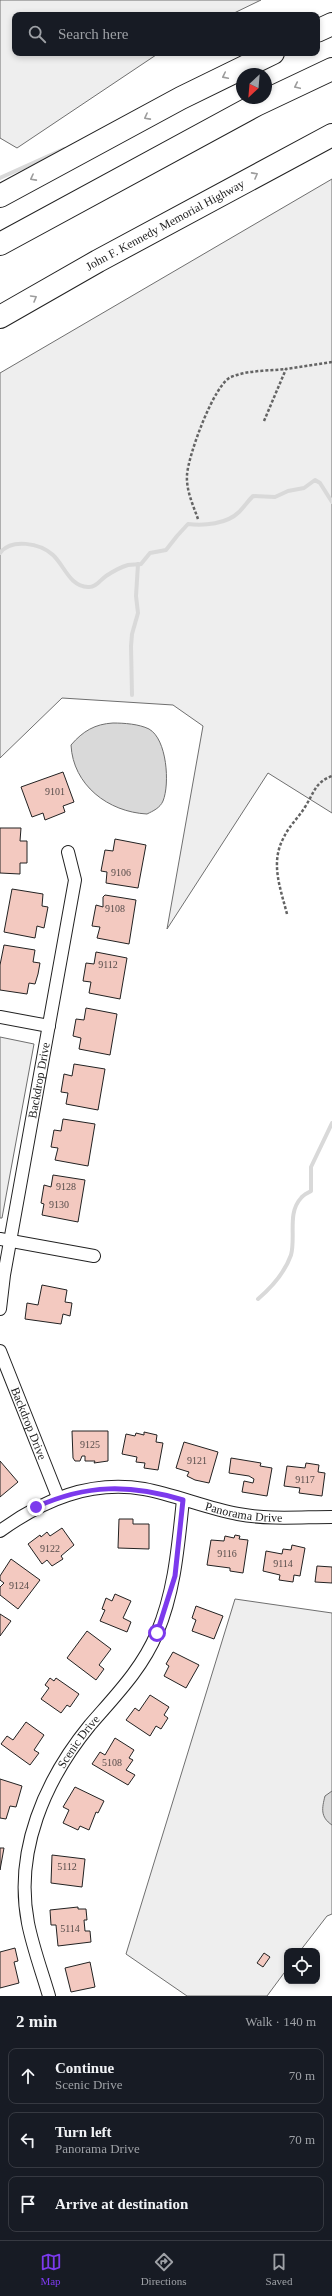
<!DOCTYPE html>
<html lang="en">
<head>
<meta charset="utf-8">
<style>
  :root { --surface:#171b24; --page:#242831; --text:#f1f3f6; --muted:#9ea1a6; --line:#363941; --accent:#7c3aed }
  body { margin:0; font-family:Georgia,serif; background:var(--page); color:var(--text) }
  .controls { position:absolute; right:12px; bottom:12px; display:grid; overflow:hidden; border-radius:8px; box-shadow:0 2px 6px #0003 }
  .controls button { width:36px; height:36px; display:grid; place-items:center; padding:0; border:0; border-bottom:1px solid var(--line); background:var(--surface); color:var(--text); font:20px sans-serif }
  .compass { position:absolute; left:236px; top:68px; width:36px; height:36px; border-radius:50%; background:var(--surface); box-shadow:0 2px 6px #0003; rotate:206deg }
  .stop { position:absolute; width:12px; height:12px; margin:-9px; border:3px solid #7c3aed; border-radius:50%; background:#fff }
  .stop.end { background:#7c3aed; border-color:#fff; box-shadow:0 1px 4px #0008 }
  .list { margin:0; padding:0; list-style:none }
  h2 { display:flex; justify-content:space-between; align-items:center; height:52px; margin:0; padding:0 16px; font-size:17px }
  h2 small { font-size:13px; font-weight:400; color:var(--muted) }
  .list li { display:grid; grid-template-columns:26px 1fr auto; gap:12px; align-items:center; box-sizing:border-box; height:56px; margin:0 8px 8px; padding:0 8px; border:1px solid var(--line); border-radius:8px }
  .list b { display:block; font-size:15px; white-space:nowrap }
  .list p { margin:0; font-size:13px; white-space:nowrap; color:var(--muted) }
  .list em { font-size:13px; font-style:normal; color:var(--muted) }
  .icon { flex:none; width:22px; height:22px; fill:none; stroke:currentColor; stroke-width:2; stroke-linecap:round; stroke-linejoin:round }
  .map { position:relative; flex:none; width:332px; height:1996px; overflow:hidden }
  .search { position:absolute; background:var(--surface); box-shadow:0 2px 6px #0003; left:12px; right:12px; top:12px; height:44px; display:flex; align-items:center; gap:10px; box-sizing:border-box; padding:0 14px; border-radius:8px; color:var(--muted); font-size:15px }
  .sheet { height:244px; background:var(--surface) }
  nav { display:flex; justify-content:space-around; align-items:center; box-sizing:border-box; height:56px; border-top:1px solid var(--line); background:var(--surface); font-size:11px; color:var(--muted) }
  nav a { display:grid; justify-items:center; gap:2px }
  nav .on { color:var(--accent) }
  .map>svg:first-child { display:block }
  .green { fill:#eee; stroke:#6f6f6f }
  .water { fill:#d9d9d9; stroke:#6f6f6f }
  .lines { fill:none; stroke-linecap:round; stroke-linejoin:round }
  .stream { stroke:#d9d9d9; stroke-width:4 }
  .building { fill:#f3c9c0; stroke:#222 }
  .street-casing { stroke:#222; stroke-width:14 }
  .highway-casing { stroke:#222; stroke-width:24 }
  .path { stroke:#646464; stroke-width:2.5; stroke-dasharray:3 2; stroke-linecap:butt }
  .street { stroke:#fff; stroke-width:12 }
  .highway { stroke:#fff; stroke-width:22 }
  .oneway { stroke:#9c9c9c }
  .route { stroke:#7c3aed; stroke-width:5 }
  .labels { text-anchor:middle; dominant-baseline:central; stroke-width:3; stroke-linejoin:round; paint-order:stroke }
  .number-label { font-size:10px; fill:#564c4a }
  .street-label { font-size:12px; fill:#222; stroke:#fff }
</style>
</head>
<body>
<div class="map">
<svg width="332" height="1996" viewBox="0 0 332 1996">
  <rect width="100%" height="100%" fill="#fff"/>
  <!-- green -->
  <g class="green">
    <polygon points="0,0 261,0 230,15 15,15 15,53 159,53 17,148 0,138"/>
    <polygon points="332,179 332,813 268,773 167,929 203,726 173,705 62,698 0,758 0,373"/>
    <polygon points="0,1037 34,1044 2,1218 0,1218"/>
    <polygon points="235,1599 332,1613 332,1914 327,1916 300,1951 287,1951 287,1969 267,1996 187,1996 126,1954"/>
  </g>
  <!-- water -->
  <g class="water">
    <path d="M113 723C124 723 139 724 149 729 167 739 170 784 163 801 160 808 153 811 147 814 108 812 73 785 71 745 83 731 95 724 113 723Z"/>
    <path d="M332 1791V1825C320 1817 322 1808 325 1796Z"/>
  </g>
  <g class="lines">
    <!-- stream -->
    <g class="stream">
      <polyline points="0,178 64,149"/>
      <path d="M0 553C11 538 40 543 53 555 64 565 70 587 88 587 96 588 101 579 106 576 112 572 121 567 128 565 132 564 137 565 141 564L150 553 166 550 177 536 188 524C204 526 227 524 239 512 244 507 248 501 253 496L275 497 288 491 304 488 315 480 320 483 332 502"/>
      <polyline points="132,695 131,646 132,634 138,613 136,596 138,564"/>
      <path d="M258 1299C272 1287 285 1272 291 1255 296 1237 287 1213 301 1198 303 1195 308 1193 311 1191V1167L332 1123"/>
    </g>
  </g>
  <!-- building -->
  <g class="building">
    <polygon points="63,772 74,802 63,806 65,812 45,820 43,813 32,817 21,787"/>
    <polygon points="0,828 21,828 20,841 27,841 27,863 20,863 20,874 0,873"/>
    <polygon points="115,839 146,845 138,888 106,883 107,872 101,871 105,850 113,851"/>
    <polygon points="12,889 43,894 42,906 48,907 44,928 37,926 35,938 4,932"/>
    <polygon points="105,895 136,900 129,944 97,938 100,927 92,926 96,905 103,907 103,897"/>
    <polygon points="4,945 35,950 33,962 40,963 38,974 35,984 29,983 27,994 0,990 0,965"/>
    <polygon points="96,952 127,958 120,999 89,993 91,982 83,981 86,963 94,964"/>
    <polygon points="86,1008 117,1014 110,1055 79,1049 81,1038 73,1036 76,1019 84,1020"/>
    <polygon points="74,1064 105,1069 98,1110 66,1104 68,1093 61,1092 64,1074 72,1076"/>
    <polygon points="63,1119 95,1124 88,1166 55,1160 58,1148 51,1147 54,1130 61,1131"/>
    <polygon points="53,1175 85,1180 78,1222 42,1215 44,1204 41,1203 44,1185 51,1187"/>
    <polygon points="42,1285 67,1290 65,1302 72,1303 70,1316 63,1314 61,1324 25,1319 27,1303 38,1305"/>
    <polygon points="72,1431 108,1431 108,1461 94,1463 95,1461 85,1461 85,1456 82,1456 80,1461 75,1461 73,1458"/>
    <polygon points="144,1432 157,1435 156,1442 163,1443 158,1470 144,1468 145,1463 136,1462 137,1457 122,1454 126,1434 135,1436 136,1433 144,1435"/>
    <polygon points="184,1442 218,1452 209,1483 195,1480 187,1476 189,1472 176,1468"/>
    <polygon points="231,1458 261,1463 260,1466 272,1468 267,1496 242,1492 244,1481 253,1483 254,1479 249,1476 229,1473"/>
    <polygon points="0,1461 18,1482 0,1497"/>
    <polygon points="306,1463 319,1465 318,1472 325,1473 322,1496 299,1493 300,1488 284,1486 287,1466 305,1468"/>
    <polygon points="119,1519 133,1519 133,1524 149,1524 149,1549 118,1548"/>
    <polygon points="62,1528 74,1545 61,1556 63,1559 52,1566 47,1560 42,1564 28,1544 40,1535 41,1537 47,1532 50,1536"/>
    <polygon points="235,1535 240,1536 239,1539 248,1540 243,1573 230,1571 230,1568 207,1565 211,1540 224,1541 225,1536 234,1538"/>
    <polygon points="292,1545 305,1548 300,1576 294,1575 293,1582 279,1580 280,1575 263,1571 266,1551 282,1554 283,1549 291,1550"/>
    <polygon points="11,1559 40,1580 18,1609 0,1595 0,1587 4,1583 0,1580 0,1576"/>
    <polygon points="317,1566 332,1567 332,1583 315,1582"/>
    <polygon points="115,1594 131,1601 123,1618 131,1622 127,1632 100,1621 105,1610 102,1609 106,1598 112,1601"/>
    <polygon points="196,1606 223,1616 214,1639 192,1631 196,1620 192,1618"/>
    <polygon points="0,1614 11,1621 0,1636"/>
    <polygon points="87,1631 111,1649 99,1665 104,1669 96,1680 67,1658"/>
    <polygon points="173,1652 199,1665 186,1688 164,1676 169,1666 166,1664"/>
    <polygon points="50,1678 54,1681 56,1678 79,1694 70,1707 67,1705 61,1713 41,1699 49,1688 45,1685"/>
    <polygon points="150,1695 169,1707 164,1715 168,1718 161,1729 156,1726 150,1736 126,1720 135,1708 139,1711"/>
    <polygon points="26,1722 44,1735 34,1750 39,1753 30,1765 1,1744 7,1736 13,1740"/>
    <polygon points="115,1738 134,1750 129,1758 133,1760 126,1770 135,1775 128,1785 92,1764 100,1752 105,1755"/>
    <polygon points="0,1779 22,1786 16,1807 10,1806 6,1819 0,1818"/>
    <polygon points="75,1787 104,1801 98,1813 96,1812 89,1830 80,1826 78,1830 63,1823 69,1810 63,1807"/>
    <polygon points="0,1848 4,1848 0,1870"/>
    <polygon points="52,1855 85,1859 82,1887 51,1883"/>
    <polygon points="78,1907 78,1909 86,1909 87,1920 84,1920 85,1931 90,1931 91,1942 58,1946 56,1925 51,1925 50,1910"/>
    <polygon points="15,1948 18,1961 14,1962 19,1983 0,1988 0,1952"/>
    <polygon points="264,1953 270,1957 263,1967 257,1963"/>
    <polygon points="90,1962 95,1987 71,1992 65,1968"/>
  </g>
  <g class="lines">
    <defs>
      <g id="street">
        <polyline points="0,1017 49,1026"/>
        <polyline points="0,1239 94,1256"/>
        <path id="s1" d="M0 1309 4 1275 75 880 68 852"/>
        <path id="s2" d="M0 1351 58 1497"/>
        <path id="s3" d="M0 1531C43 1500 90 1480 144 1489 176 1495 206 1508 238 1514 269 1520 301 1517 332 1517"/>
        <path id="s4" d="M49 1996C42 1972 33 1948 28 1923 14 1851 45 1780 90 1725 115 1696 142 1669 157 1633 175 1590 178 1546 183 1500"/>
      </g>
      <g id="highway">
        <polyline points="317,31 332,24"/>
        <polyline points="0,196 181,98 273,53"/>
        <polyline points="0,244 256,105 332,69"/>
        <path id="s5" d="M0 317 98 261 332 135"/>
      </g>
    </defs>
    <!-- street casing -->
    <use href="#street" class="street-casing"/>
    <!-- highway casing -->
    <use href="#highway" class="highway-casing"/>
    <!-- path -->
    <g class="path">
      <polyline points="264,421 286,369 332,362"/>
      <path d="M198 519C193 505 186 490 187 475 188 456 214 384 231 377 248 370 268 371 286 369"/>
      <path d="M287 914C280 887 270 862 284 837 289 826 299 817 305 807 314 793 315 782 332 776"/>
    </g>
    <!-- street -->
    <use href="#street" class="street"/>
    <!-- highway -->
    <use href="#highway" class="highway"/>
  </g>
  <!-- one-way arrows -->
  <defs><path id="oneway-chevron" d="M-2-3.5L2.5 0L-2 3.5" fill="none" stroke-width="1.6" stroke-linecap="round" stroke-linejoin="round"/></defs>
  <g class="oneway">
    <use href="#oneway-chevron" transform="translate(225 76) rotate(154)"/>
    <use href="#oneway-chevron" transform="translate(297 86) rotate(155)"/>
    <use href="#oneway-chevron" transform="translate(147 117) rotate(152)"/>
    <use href="#oneway-chevron" transform="translate(255 175) rotate(-29)"/>
    <use href="#oneway-chevron" transform="translate(33 178) rotate(152)"/>
    <use href="#oneway-chevron" transform="translate(34 298) rotate(-30)"/>
  </g>
  <g class="lines">
    <!-- route -->
    <path class="route" d="M36 1507C87 1484 130 1484 183 1500L175 1576 157 1633"/>
  </g>
  <g class="labels">
    <!-- number labels -->
    <g class="number-label">
      <text x="55" y="791">9101</text>
      <text x="121" y="872">9106</text>
      <text x="115" y="908">9108</text>
      <text x="108" y="964">9112</text>
      <text x="66" y="1186">9128</text>
      <text x="59" y="1204">9130</text>
      <text x="90" y="1444">9125</text>
      <text x="197" y="1460">9121</text>
      <text x="305" y="1479">9117</text>
      <text x="50" y="1548">9122</text>
      <text x="227" y="1553">9116</text>
      <text x="283" y="1563">9114</text>
      <text x="19" y="1585">9124</text>
      <text x="112" y="1762">5108</text>
      <text x="67" y="1866">5112</text>
      <text x="70" y="1928">5114</text>
    </g>
    <!-- street labels -->
    <g class="street-label">
      <text stroke="none"><textPath href="#s5" startOffset="189">John F. Kennedy Memorial Highway</textPath></text>
      <text stroke="none"><textPath href="#s1" startOffset="232">Backdrop Drive</textPath></text>
      <text stroke="none"><textPath href="#s2" startOffset="78">Backdrop Drive</textPath></text>
      <text stroke="none"><textPath href="#s3" startOffset="257">Panorama Drive</textPath></text>
      <text stroke="none"><textPath href="#s4" startOffset="270">Scenic Drive</textPath></text>
    </g>
  </g>
</svg>
<div class="controls">
<button><svg class="icon" aria-label="locate" viewBox="0 0 24 24"><circle cx="12" cy="12" r="6"/><path d="M12 2v4M12 18v4M2 12h4M18 12h4"/></svg></button>
</div>
<svg class="compass" viewBox="-18 -18 36 36"><path d="M0-13l5 13h-10z" fill="#e53935"/><path d="M0 13l5-13h-10z" fill="#9ea1a6"/></svg>
<div class="stop" style="left:157px;top:1633px"></div>
<div class="stop end" style="left:36px;top:1507px"></div>
<div class="search"><svg class="icon" aria-label="search" viewBox="0 0 24 24"><circle cx="10" cy="10" r="6"/><path d="M15 15l6 6"/></svg>Search here</div>
</div>
<section class="sheet">
<h2>2 min<small>Walk · 140 m</small></h2>
<ul class="list">
<li><svg class="icon" aria-label="ahead" viewBox="0 0 24 24"><path d="M12 20V5M6 11l6-6 6 6"/></svg><div><b>Continue</b><p>Scenic Drive</p></div><em>70 m</em></li>
<li><svg class="icon" aria-label="left" viewBox="0 0 24 24"><path d="M17 20v-9H6M10 6l-5 5 5 5"/></svg><div><b>Turn left</b><p>Panorama Drive</p></div><em>70 m</em></li>
<li><svg class="icon" aria-label="arrive" viewBox="0 0 24 24"><path d="M6 21V4h12l-3 4 3 4H6"/></svg><div><b>Arrive at destination</b></div></li>
</ul>
</section>
<nav>
<a class="on"><svg class="icon" aria-label="map" viewBox="0 0 24 24"><path d="M3 6l6-2 6 2 6-2v14l-6 2-6-2-6 2zM9 4v14M15 6v14"/></svg>Map</a>
<a><svg class="icon" aria-label="directions" viewBox="0 0 24 24"><path d="M12 3l9 9-9 9-9-9zM9 14v-3h6M13 9l2 2-2 2"/></svg>Directions</a>
<a><svg class="icon" aria-label="saved" viewBox="0 0 24 24"><path d="M7 4h10v16l-5-4-5 4z"/></svg>Saved</a>
</nav>
</body>
</html>
